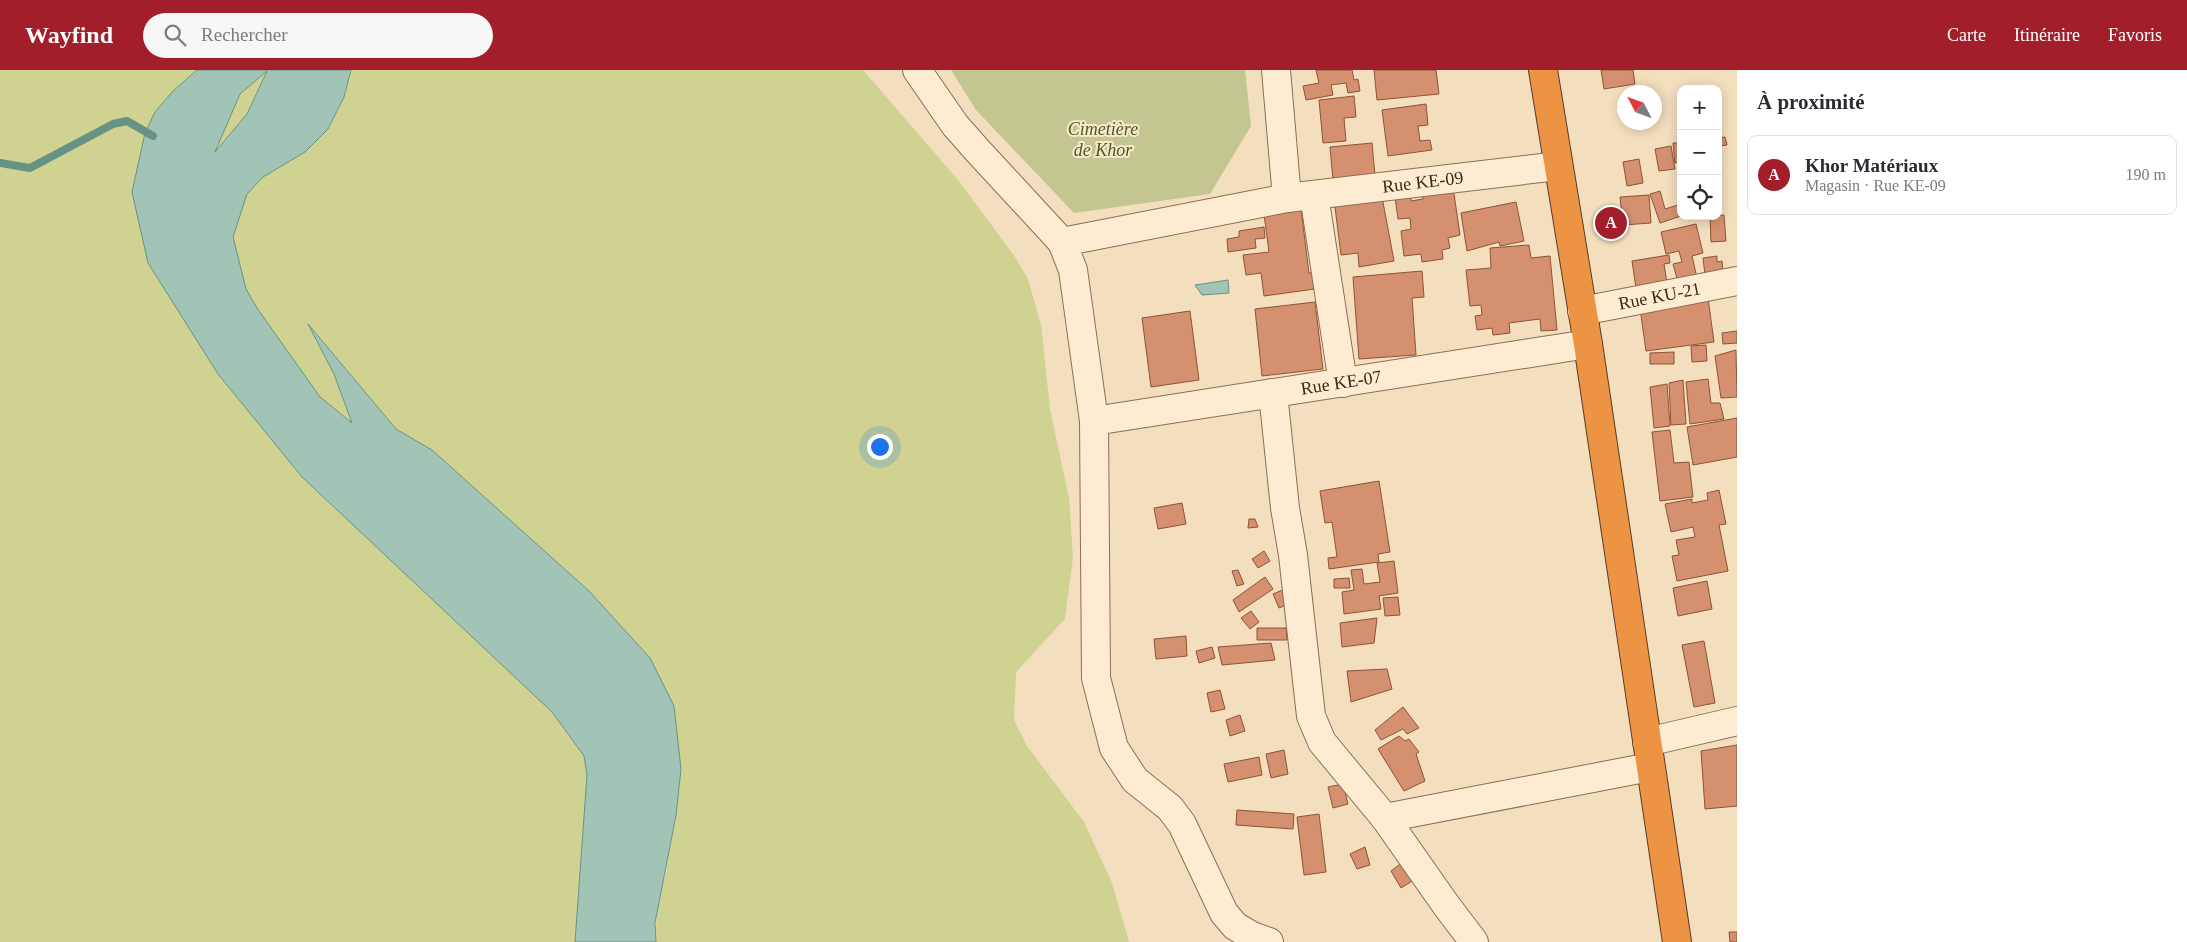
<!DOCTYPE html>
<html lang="fr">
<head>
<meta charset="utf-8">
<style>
  :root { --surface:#fff; --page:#f7f7f7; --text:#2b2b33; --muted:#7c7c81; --line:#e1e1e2; --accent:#a31e2b }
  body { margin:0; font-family:"Times New Roman",serif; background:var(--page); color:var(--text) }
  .controls { position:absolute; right:15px; top:15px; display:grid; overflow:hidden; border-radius:10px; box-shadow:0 2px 12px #0003 }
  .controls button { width:45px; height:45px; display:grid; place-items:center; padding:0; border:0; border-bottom:1px solid var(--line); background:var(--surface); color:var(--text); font:25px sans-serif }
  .compass { position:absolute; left:1617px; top:15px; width:45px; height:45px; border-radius:50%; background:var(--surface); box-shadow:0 2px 12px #0003; rotate:311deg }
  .you { position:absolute; left:879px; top:376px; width:18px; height:18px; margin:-12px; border:4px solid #fff; border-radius:50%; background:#1a73e8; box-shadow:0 0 0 8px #1a73e833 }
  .badge { display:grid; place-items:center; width:32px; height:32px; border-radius:50%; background:var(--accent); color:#fff; font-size:16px; font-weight:700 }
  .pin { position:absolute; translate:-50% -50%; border:2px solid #fff; box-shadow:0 1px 5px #0006 }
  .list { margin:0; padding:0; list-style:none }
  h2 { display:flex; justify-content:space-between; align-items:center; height:65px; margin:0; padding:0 20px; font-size:21px }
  h2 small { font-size:16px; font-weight:400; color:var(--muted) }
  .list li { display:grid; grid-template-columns:32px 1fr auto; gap:15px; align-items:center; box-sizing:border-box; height:80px; margin:0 10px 10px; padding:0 10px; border:1px solid var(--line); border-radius:10px }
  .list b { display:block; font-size:19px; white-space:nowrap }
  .list p { margin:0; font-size:16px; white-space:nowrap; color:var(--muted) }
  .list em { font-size:16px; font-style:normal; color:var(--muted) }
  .icon { flex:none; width:28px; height:28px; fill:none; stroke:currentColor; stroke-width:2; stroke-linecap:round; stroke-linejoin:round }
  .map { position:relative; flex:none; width:1737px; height:872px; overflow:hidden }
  header { display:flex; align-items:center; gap:30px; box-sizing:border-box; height:70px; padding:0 25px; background:var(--accent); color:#fff }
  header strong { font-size:24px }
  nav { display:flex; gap:28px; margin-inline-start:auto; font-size:18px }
  .search { width:350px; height:45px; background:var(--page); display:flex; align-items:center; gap:12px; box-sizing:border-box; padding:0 18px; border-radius:28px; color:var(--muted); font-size:19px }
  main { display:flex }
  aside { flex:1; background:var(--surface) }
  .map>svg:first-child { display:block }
  .green { fill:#d0d291 }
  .cemetery { fill:#c4c691 }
  .water { fill:#a2c4b7; stroke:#689384; fill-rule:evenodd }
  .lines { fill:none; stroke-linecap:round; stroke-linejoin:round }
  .stream { stroke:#689384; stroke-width:8 }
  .building { fill:#d5906f; stroke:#8f5238 }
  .street-casing { stroke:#8d6d55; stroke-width:30 }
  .highway-casing { stroke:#5a3c2a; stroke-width:30 }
  .street { stroke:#fdecd2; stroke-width:28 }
  .highway { stroke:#ed9344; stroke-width:28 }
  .labels { text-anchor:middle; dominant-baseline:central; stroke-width:4; stroke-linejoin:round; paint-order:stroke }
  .park-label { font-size:18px; font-style:italic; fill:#505a1f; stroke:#f9e9cf }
  .street-label { font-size:18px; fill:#3b271b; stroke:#f9e9cf }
</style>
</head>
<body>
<header>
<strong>Wayfind</strong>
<div class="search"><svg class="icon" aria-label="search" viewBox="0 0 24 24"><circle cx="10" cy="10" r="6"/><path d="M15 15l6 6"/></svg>Rechercher</div>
<nav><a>Carte</a><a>Itinéraire</a><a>Favoris</a></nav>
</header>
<main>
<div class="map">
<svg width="1737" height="872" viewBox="0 0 1737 872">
  <rect width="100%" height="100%" fill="#f3debe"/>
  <!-- green -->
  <g class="green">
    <polygon points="0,0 197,0 173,21 155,42 132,122 552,642 584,687 587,705 575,872 0,872"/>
    <polygon points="268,0 247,44 214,84 240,24"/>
    <path d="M351 0H863L959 111 1015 187 1028 209 1041 255 1050 339 1069 428 1073 487 1065 549 1016 602 1014 650 1027 676 1084 752 1112 813 1129 872H656C655 847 660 824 667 799L589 521 432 380 396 359 310 256 334 304 352 354 320 327 257 238 246 220 233 167 247 124 263 107 305 82 344 27Z"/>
  </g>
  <!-- cemetery -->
  <polygon class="cemetery" points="951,0 1245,0 1251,56 1210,124 1074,143 976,40"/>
  <!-- water -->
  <g class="water">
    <path d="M197 0H351L344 27 328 59 305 82 263 107 247 124 233 167 246 219 257 238 320 327 352 353 334 304 308 254 396 359 432 380 589 521 650 588 674 636 681 699 676 745 655 853 656 872H575L587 705 584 686 552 642 302 407 218 304 148 193 132 122 145 63 155 42 173 21ZM267 1 247 44 215 82 240 24Z"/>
    <polygon points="1228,210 1229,223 1202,225 1195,215"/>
  </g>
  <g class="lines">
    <!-- stream -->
    <polyline class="stream" points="0,93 30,98 113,54 127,51 153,66"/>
  </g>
  <!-- building -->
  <g class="building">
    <polygon points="1316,0 1352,0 1354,10 1358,9 1360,21 1348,23 1346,13 1331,15 1333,25 1306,30 1303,16 1319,13"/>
    <polygon points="1374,0 1436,0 1439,24 1377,30"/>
    <polygon points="1601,0 1633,0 1635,14 1604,19"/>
    <polygon points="1354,26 1356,47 1344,48 1346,71 1323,73 1319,30"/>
    <polygon points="1426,34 1428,55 1418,56 1420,71 1430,70 1432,80 1388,86 1382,40"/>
    <polygon points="1725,67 1727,75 1718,76 1718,68"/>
    <polygon points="1372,73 1375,106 1333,110 1330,77"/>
    <polygon points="1673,73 1681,73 1681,92 1675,93"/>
    <polygon points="1671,76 1675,99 1659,101 1655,79"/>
    <polygon points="1639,89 1643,113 1627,116 1623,92"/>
    <polygon points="1452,110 1460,165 1448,168 1450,178 1442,180 1443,189 1422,192 1421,184 1404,186 1401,161 1411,159 1410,148 1398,149 1394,120 1410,118 1411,131 1423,129 1421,114"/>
    <polygon points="1660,121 1665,139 1681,134 1681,146 1660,153 1650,124"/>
    <polygon points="1649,125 1651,153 1623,155 1620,127"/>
    <polygon points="1382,127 1394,191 1359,197 1358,183 1341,185 1335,137"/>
    <polygon points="1516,132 1524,171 1500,176 1499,172 1467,181 1461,143"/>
    <polygon points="1301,139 1309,203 1320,202 1322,218 1264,226 1261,203 1246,205 1243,185 1269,182 1264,144"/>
    <polygon points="1724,145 1726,171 1711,172 1710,146"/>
    <polygon points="1696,154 1703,183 1692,186 1697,208 1678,212 1673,194 1682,192 1679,181 1666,184 1661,162"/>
    <polygon points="1264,157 1265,168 1255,169 1256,178 1228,182 1227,169 1239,167 1239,161"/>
    <polygon points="1529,175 1531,188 1550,186 1557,260 1541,261 1540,249 1509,253 1510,263 1493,265 1492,258 1477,260 1475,246 1482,245 1481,235 1470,236 1466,200 1491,198 1490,178"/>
    <polygon points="1669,185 1670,193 1664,194 1667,213 1636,218 1632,191"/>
    <polygon points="1717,186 1717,192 1722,191 1723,202 1705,205 1703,188"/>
    <polygon points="1422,201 1424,227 1412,228 1416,285 1359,289 1353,207"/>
    <polygon points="1708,228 1714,272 1646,281 1640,238"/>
    <polygon points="1315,232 1323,299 1262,306 1255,239"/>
    <polygon points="1190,241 1199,310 1151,317 1142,248"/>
    <polygon points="1737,261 1737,273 1723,274 1722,263"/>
    <polygon points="1706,275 1707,291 1692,292 1691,276"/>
    <polygon points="1736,280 1737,327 1721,328 1715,286"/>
    <polygon points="1674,282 1674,294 1650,294 1650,283"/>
    <polygon points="1708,309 1711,333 1720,333 1724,349 1690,354 1686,312"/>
    <polygon points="1683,310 1686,354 1671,355 1669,313"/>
    <polygon points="1667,314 1670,356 1654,358 1650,317"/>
    <polygon points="1737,348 1737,387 1693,395 1687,357"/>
    <polygon points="1670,360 1674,393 1689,392 1693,427 1660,431 1652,362"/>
    <polygon points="1379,411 1390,482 1378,484 1379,492 1329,499 1328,488 1337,487 1332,452 1325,453 1320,421"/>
    <polygon points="1719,420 1726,454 1719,455 1728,501 1677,511 1672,486 1679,485 1676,470 1695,467 1693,457 1671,462 1665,434 1692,429 1692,433 1708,430 1707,423"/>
    <polygon points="1182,433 1186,454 1158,459 1154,438"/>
    <polygon points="1249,449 1255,449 1258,457 1248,458"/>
    <polygon points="1264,481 1270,491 1258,498 1252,489"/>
    <polygon points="1394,491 1398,523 1379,526 1381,539 1344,544 1342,522 1354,520 1351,500 1362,499 1364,514 1380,512 1377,493"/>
    <polygon points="1238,500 1244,514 1237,516 1232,501"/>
    <polygon points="1265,507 1273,519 1239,542 1233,530"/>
    <polygon points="1349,508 1350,518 1334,518 1334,509"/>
    <polygon points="1707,511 1712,539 1678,546 1673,518"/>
    <polygon points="1285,519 1291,533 1279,538 1273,524"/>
    <polygon points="1398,527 1400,545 1385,546 1383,528"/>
    <polygon points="1251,541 1259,552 1250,559 1241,548"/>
    <polygon points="1377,548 1374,573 1342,577 1340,553"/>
    <polygon points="1257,558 1286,558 1287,570 1257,570"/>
    <polygon points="1186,566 1187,586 1156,589 1154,569"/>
    <polygon points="1704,571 1715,633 1694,637 1682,575"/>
    <polygon points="1271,573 1275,590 1222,595 1218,577"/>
    <polygon points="1212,577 1215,588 1199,593 1196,581"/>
    <polygon points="1387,599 1392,619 1351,632 1347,601"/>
    <polygon points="1220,620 1225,639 1211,642 1207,623"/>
    <polygon points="1403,637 1419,658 1407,664 1403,659 1381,670 1375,660"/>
    <polygon points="1240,645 1245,661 1230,666 1226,650"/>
    <polygon points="1399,666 1405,671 1409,669 1419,682 1416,684 1425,711 1404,721 1378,679"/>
    <polygon points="1737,675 1737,736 1705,739 1701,681"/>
    <polygon points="1284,680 1288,704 1271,708 1266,684"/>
    <polygon points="1259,687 1262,705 1228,712 1224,694"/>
    <polygon points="1343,714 1348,734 1333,738 1328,717"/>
    <polygon points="1237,740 1294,744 1293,759 1236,755"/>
    <polygon points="1319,744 1326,802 1304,805 1297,747"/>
    <polygon points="1365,777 1370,795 1357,799 1350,784"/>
    <polygon points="1404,791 1417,808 1401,818 1391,801"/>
    <polygon points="1729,862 1737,862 1737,872 1730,872"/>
  </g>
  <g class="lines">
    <defs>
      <g id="street">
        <polyline points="917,0 955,55 977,80 1062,172"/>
        <polyline points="1276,0 1287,128"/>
        <polyline points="1314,125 1343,313"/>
        <path id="s1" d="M1582 241 1737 211"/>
        <polyline points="1273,323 1285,438 1293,485 1311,646 1322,672 1385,748 1446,835 1474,872"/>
        <path id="s2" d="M1094 351 1588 274"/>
        <polyline points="1647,672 1737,651"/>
        <polyline points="1385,748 1650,697"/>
        <path id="s3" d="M1269 872 1252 866 1235 856 1224 843 1182 754 1170 738 1135 710 1114 678 1096 608 1094 351 1073 200 1062 172 1287 128 1558 96"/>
      </g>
      <polyline id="highway" points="1543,0 1588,274 1677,872"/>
    </defs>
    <!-- street casing -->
    <use href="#street" class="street-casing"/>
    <!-- highway casing -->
    <use href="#highway" class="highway-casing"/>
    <!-- street -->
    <use href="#street" class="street"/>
    <!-- highway -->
    <use href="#highway" class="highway"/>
  </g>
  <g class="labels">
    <!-- park labels -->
    <g class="park-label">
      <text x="1103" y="59">Cimetière<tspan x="1103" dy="21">de Khor</tspan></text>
    </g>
    <!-- street labels -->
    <g class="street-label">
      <text stroke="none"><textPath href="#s3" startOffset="1134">Rue KE-09</textPath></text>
      <text stroke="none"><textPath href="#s1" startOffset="79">Rue KU-21</textPath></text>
      <text stroke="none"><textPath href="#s2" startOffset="250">Rue KE-07</textPath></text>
    </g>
  </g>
</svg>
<div class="controls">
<button>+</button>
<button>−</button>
<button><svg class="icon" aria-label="locate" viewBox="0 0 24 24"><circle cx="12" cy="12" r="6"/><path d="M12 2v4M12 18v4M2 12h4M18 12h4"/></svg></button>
</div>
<svg class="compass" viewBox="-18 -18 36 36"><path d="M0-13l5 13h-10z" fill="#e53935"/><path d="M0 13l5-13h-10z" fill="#7c7c81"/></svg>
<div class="you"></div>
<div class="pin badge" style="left:1611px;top:153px">A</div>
</div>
<aside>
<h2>À proximité<small></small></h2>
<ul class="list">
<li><span class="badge">A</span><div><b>Khor Matériaux</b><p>Magasin · Rue KE-09</p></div><em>190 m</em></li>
</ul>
</aside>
</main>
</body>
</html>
